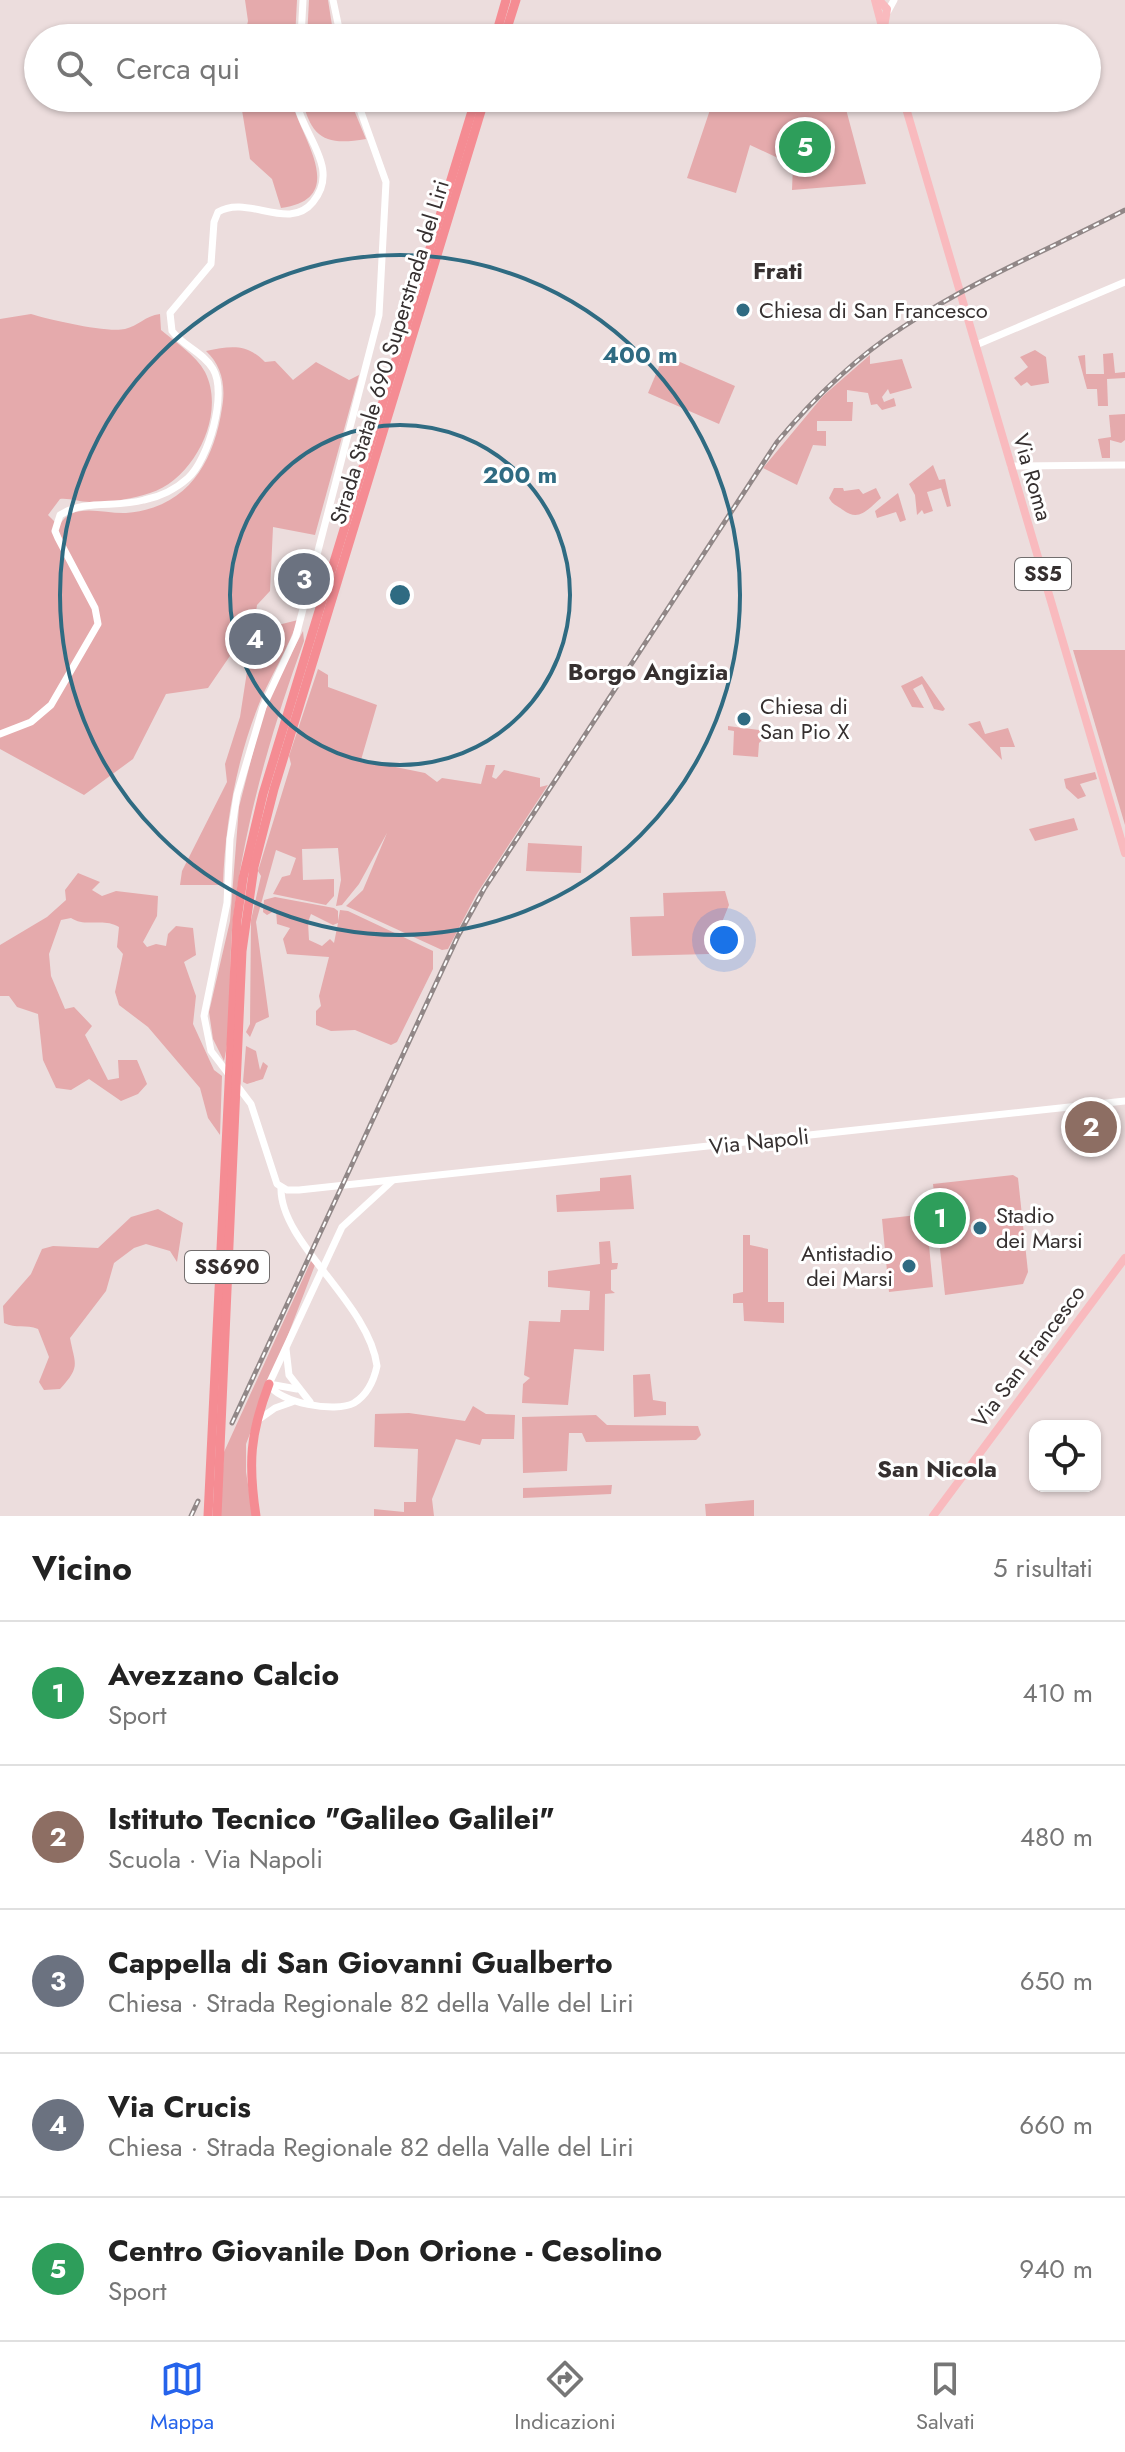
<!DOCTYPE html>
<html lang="it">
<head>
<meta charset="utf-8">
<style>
  :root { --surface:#fff; --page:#f6f6f6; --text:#222; --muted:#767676; --line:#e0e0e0; --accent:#2563eb }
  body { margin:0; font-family:Jost,sans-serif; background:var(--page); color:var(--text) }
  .controls { position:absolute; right:24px; bottom:24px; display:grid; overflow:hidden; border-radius:16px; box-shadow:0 2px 6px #0004 }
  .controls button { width:72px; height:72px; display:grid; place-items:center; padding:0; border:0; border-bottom:2px solid var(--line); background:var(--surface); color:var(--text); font:40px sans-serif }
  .you { position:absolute; left:724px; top:940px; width:28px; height:28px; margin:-20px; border:6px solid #fff; border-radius:50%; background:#1a73e8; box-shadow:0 0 0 12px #1a73e833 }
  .badge { display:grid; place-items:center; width:52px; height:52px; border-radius:50%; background:var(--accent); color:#fff; font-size:26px; font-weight:700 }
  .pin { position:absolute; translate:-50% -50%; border:4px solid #fff; box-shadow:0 2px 8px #0006 }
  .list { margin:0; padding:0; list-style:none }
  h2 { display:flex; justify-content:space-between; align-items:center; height:104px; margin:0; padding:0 32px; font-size:34px }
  h2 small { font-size:26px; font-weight:400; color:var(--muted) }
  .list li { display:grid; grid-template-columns:52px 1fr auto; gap:24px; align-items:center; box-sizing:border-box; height:144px; padding:0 32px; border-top:2px solid var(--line) }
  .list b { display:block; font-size:30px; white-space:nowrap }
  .list p { margin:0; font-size:26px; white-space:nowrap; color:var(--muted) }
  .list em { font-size:26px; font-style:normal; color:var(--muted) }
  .icon { flex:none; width:44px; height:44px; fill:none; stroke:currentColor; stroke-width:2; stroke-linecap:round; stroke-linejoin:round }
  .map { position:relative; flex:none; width:1125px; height:1516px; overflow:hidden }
  .search { position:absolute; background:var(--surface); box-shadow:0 2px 6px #0004; left:24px; right:24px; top:24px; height:88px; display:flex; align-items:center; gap:20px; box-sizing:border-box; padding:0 28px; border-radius:44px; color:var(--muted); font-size:30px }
  .sheet { height:824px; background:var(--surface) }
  nav { display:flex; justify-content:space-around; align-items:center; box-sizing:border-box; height:112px; border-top:2px solid var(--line); background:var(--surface); font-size:22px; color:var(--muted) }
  nav a { display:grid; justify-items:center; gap:4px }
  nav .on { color:var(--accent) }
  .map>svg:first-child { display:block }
  .green { fill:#e5aaac; fill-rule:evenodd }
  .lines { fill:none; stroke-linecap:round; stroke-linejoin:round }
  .secondary { stroke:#fff; stroke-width:7 }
  .primary { stroke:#f9babe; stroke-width:8 }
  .highway { stroke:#f58c93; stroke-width:9 }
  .rail-casing { stroke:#918787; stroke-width:5 }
  .rail { stroke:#fff; stroke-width:2; stroke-dasharray:6; stroke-linecap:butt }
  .ring { fill:none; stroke:#2f6b82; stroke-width:4 }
  .poi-dot { fill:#2f6b82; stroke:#fff; stroke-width:3 }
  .labels { text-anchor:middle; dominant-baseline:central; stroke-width:6; stroke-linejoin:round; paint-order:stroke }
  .shield { fill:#fff; stroke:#726e6e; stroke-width:2 }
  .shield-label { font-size:20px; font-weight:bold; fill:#363030 }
  .poi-label { font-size:22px; fill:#363030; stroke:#fff; text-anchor:start }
  .street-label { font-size:22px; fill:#363030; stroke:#fff }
  .neighbourhood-label { font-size:24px; font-weight:bold; fill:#363030; stroke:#fff }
  .centre { fill:#2f6b82; stroke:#fff; stroke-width:4 }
  .ring-label { font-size:24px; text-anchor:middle; font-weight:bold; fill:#2f6b82; stroke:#fff; stroke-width:6; stroke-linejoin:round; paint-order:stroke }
</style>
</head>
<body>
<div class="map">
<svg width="1125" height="1516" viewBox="0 0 1125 1516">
  <rect width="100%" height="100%" fill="#ecdddd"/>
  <!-- green -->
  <g class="green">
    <polygon points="245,0 297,0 295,38 244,38 248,21"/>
    <polygon points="309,0 328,0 334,38 307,38"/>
    <path d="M240 98H291C298 135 352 198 281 208L272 179 250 159Z"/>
    <path d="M349 98 366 139C326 146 311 139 302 98Z"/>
    <polygon points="714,98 843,98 866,184 792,190 793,165 750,145 736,193 687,178"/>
    <path d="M31 314C51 320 107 333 125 329 138 326 145 316 160 314L161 330C175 342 196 355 205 372 227 415 193 480 150 493 131 499 110 503 90 502 79 502 70 498 60 499L48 515 59 526C72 501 103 514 126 513 188 508 214 462 222 408 226 386 222 366 206 351 231 346 246 343 265 362L275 361 293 380 316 362 349 380 359 375 315 535 273 527 270 591 257 605 255 618 274 626 298 620C288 648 273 672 261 699 237 757 225 822 223 885H180L182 871 227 782 225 764 240 717 248 665 258 647 252 643 234 650 208 688 166 694 133 759 84 795 0 749V319Z"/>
    <polygon points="1035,350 1046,357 1049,383 1031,386 1027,382 1021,386 1014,378 1028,367 1020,357"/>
    <polygon points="1113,353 1115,373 1125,372 1125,378 1107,379 1108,406 1098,406 1097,389 1087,389 1078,356 1085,355 1086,374 1104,374 1103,354"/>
    <polygon points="664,355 735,386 719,424 648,393"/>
    <polygon points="870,355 870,364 902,359 912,388 890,394 888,389 882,397 884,402 894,398 896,406 882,410 877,404 871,405 868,393 847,390 847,402 853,402 852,421 817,421 817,431 826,431 826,446 813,445 797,485 763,468 823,396"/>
    <polygon points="1125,414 1125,440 1121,443 1110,440 1110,458 1102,458 1098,439 1111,437 1109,415"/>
    <polygon points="933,465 939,480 945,479 951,506 947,507 941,488 927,492 933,511 924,514 922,510 917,515 915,495 909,484"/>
    <path d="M834 488H843L844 491 859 489 863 494 876 488 881 498C867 510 859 522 843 510 836 505 833 505 829 498Z"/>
    <polygon points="898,493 906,520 900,522 896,512 877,518 875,511"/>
    <path d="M303 631 304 641C271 730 244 826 233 920 228 962 233 1025 224 1061L213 1039 209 1012 230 921 239 807 260 725 274 686Z"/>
    <polygon points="1073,650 1125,650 1125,825"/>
    <polygon points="318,669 328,675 328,687 377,705 361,760 425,773 437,782 442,778 481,784 486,765 495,765 492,777 496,779 504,770 540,778 540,787 548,785 476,895 448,949 442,950 346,906 363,890 387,833 359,884 342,905 336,906 341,880 338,848 302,849 303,880 334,879 334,896 326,905 273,894 282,877 290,875 296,858 276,850 256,922 269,1017 256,1023 250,1037 246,1032 250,1024 251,920 261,876 258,871 291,764 289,756"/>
    <polygon points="922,676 945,709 943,711 934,709 922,684 913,689 924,708 912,707 901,686"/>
    <polygon points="980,721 985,734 1008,728 1015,747 1000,747 1002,760 968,724"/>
    <polygon points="728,726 759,730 765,737 759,743 758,757 733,755 734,731 728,730"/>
    <polygon points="1095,772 1097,779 1080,784 1086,796 1078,799 1066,788 1064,779"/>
    <polygon points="1074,818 1078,830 1035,841 1029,829"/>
    <polygon points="528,843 582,846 581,873 526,871"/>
    <path d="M78 873 100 882 92 890 102 896 116 891 158 896 157 916 143 942 147 947 156 944 166 946 168 934 176 926 193 928 196 955 184 962 196 996 193 1024 214 1070 222 1076 220 1135 208 1118 200 1088 148 1027 119 1005 115 992 123 954 117 947 119 927C103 917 86 928 71 918L61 920 49 954 51 976 65 1009 74 1007 92 1026 85 1035 108 1080 119 1078 118 1060H137L147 1084 138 1094 121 1101 89 1079 71 1090 56 1088 43 1060 38 1014 17 1007 9 996H0V945L47 917 66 900 65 890Z"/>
    <polygon points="725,891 729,905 709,954 632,956 630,917 664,916 663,893"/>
    <path d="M275 897 334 908 338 911V921L340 910 348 911 433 951V969L397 1042 391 1045 355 1030 331 1031 316 1025V1011L321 1006 319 996 329 957 287 954 283 939 290 928 277 924 276 910 267 915 263 912 264 900ZM311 914 333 925 338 923 334 943 330 939 322 946 309 940 308 922Z"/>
    <polygon points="246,1046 256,1051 260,1070 263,1062 268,1066 263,1079 247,1084 243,1082"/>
    <polygon points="631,1175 634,1209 557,1212 556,1195 600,1191 600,1178"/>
    <polygon points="1013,1175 1018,1178 1028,1272 1023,1284 945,1295 933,1184"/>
    <path d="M158 1209 183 1223 177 1262 170 1251 146 1244 134 1248 114 1263 106 1291 70 1338C75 1365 81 1366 60 1389L44 1390 39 1382 49 1357 38 1329C26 1324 16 1329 4 1323L3 1306 31 1274 42 1249 53 1246 98 1248 131 1217Z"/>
    <polygon points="926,1214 933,1287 889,1292 882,1219"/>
    <polygon points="743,1235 750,1235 750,1245 768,1249 768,1302 784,1302 784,1323 744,1321 743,1303 733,1303 733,1294 743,1292"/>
    <polygon points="610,1241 612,1263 618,1263 617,1269 611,1270 611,1290 615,1293 605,1294 604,1351 574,1349 568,1405 522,1403 523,1384 530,1378 524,1375 529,1321 560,1322 561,1310 589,1310 590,1291 548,1287 548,1271 600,1264 599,1242"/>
    <polygon points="311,1261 315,1265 246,1444 246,1472 253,1516 220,1516 224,1452"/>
    <polygon points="650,1374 653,1400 666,1402 666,1415 634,1417 633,1375"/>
    <polygon points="473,1406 486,1414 515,1415 514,1439 482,1439 480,1445 456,1439 432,1499 434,1516 374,1516 374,1509 404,1512 404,1502 416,1502 418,1449 374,1447 375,1414 409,1413 465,1421"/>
    <polygon points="596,1415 607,1425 698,1426 701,1435 696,1440 586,1442 582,1433 569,1433 567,1471 523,1473 522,1417"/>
    <polygon points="612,1485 611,1494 523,1498 523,1488"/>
    <polygon points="754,1500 754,1516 706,1516 705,1504"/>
  </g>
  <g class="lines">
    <!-- secondary -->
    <g class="secondary">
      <polyline points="333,0 341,38"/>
      <polyline points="888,11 894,0"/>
      <polyline points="301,38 303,0"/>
      <polyline points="356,98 386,182 379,315 296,636 263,707 237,795 230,839 227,903 204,1016 211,1051 251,1104 277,1184 287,1190 299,1190 1125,1101"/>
      <polyline points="976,345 1125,282"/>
      <polyline points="1011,466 1125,465"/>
      <path d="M0 734 31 722 51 705 98 624 95 608 58 538 55 531 60 515C85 499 115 508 144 500 159 497 176 489 188 478 208 460 228 394 213 369 203 352 183 346 172 331L170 313 211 264 214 222 218 212C247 194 289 232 313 202 342 167 300 134 296 98"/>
      <polyline points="286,1349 289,1375 310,1402"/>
      <path d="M269 1384C278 1403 336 1413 354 1403 367 1395 374 1380 377 1366 369 1303 280 1243 281 1188"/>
      <polyline points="269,1384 342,1227 392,1181"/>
      <polyline points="269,1384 297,1389"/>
      <polyline points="258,1420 275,1408 292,1402"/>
    </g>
    <!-- primary -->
    <g class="primary">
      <polyline points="875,0 885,38"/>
      <polyline points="879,0 887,9 884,27"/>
      <polyline points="903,98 1125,853"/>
      <polyline points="933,1516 1125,1258"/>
    </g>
    <!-- highway -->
    <g class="highway">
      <polyline points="495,38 506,0"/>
      <polyline points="504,38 516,0"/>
      <polyline points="208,1516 237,920 243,878 263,794 476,98"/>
      <polyline points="217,1516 242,951 254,867 274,789 485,98"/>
      <path d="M256 1516C248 1463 250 1434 269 1384"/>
    </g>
    <defs>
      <g id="rail">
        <path d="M232 1423 458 936 484 889 777 442C814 398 855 358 903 327 972 281 1052 248 1125 210"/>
        <polyline points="191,1516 198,1501"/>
      </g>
    </defs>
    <!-- rail casing -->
    <use href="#rail" class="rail-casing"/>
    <!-- rail -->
    <use href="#rail" class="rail"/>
  </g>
  <!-- distance rings -->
  <g class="ring">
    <circle cx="400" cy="595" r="170"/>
    <circle cx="400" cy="595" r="340"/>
  </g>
  <!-- markers -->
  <g class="poi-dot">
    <circle cx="743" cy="310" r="8"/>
    <circle cx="744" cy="719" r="8"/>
    <circle cx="980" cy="1228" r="8"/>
    <circle cx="909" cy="1266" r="8"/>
  </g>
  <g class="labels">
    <!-- shield labels -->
    <g class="shield">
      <rect x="1015" y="558" width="56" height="32" rx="6"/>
      <rect x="185" y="1251" width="84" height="32" rx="6"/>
    </g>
    <g class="shield-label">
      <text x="1043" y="574">SS5</text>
      <text x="227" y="1267">SS690</text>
    </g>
    <!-- poi labels -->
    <g class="poi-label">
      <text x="759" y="310">Chiesa di San Francesco</text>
      <text x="760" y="706">Chiesa di<tspan x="760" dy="25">San Pio X</tspan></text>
      <text x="996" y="1215">Stadio<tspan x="996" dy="25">dei Marsi</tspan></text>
      <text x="893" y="1253" text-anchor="end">Antistadio<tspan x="893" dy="25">dei Marsi</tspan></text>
    </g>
    <!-- street labels -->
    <g class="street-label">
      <text transform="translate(389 352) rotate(-73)">Strada Statale 690 Superstrada del Liri</text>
      <text transform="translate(1033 477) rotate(74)">Via Roma</text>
      <text transform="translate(759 1141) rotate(-6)">Via Napoli</text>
      <text transform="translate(1028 1356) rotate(-53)">Via San Francesco</text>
    </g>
    <!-- neighbourhood labels -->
    <g class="neighbourhood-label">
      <text x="778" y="270">Frati</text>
      <text x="648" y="671">Borgo Angizia</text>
      <text x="937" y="1468">San Nicola</text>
    </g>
  </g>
  <circle cx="400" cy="595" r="12" class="centre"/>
  <g class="ring-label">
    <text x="640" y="363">400 m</text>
    <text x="520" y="483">200 m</text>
  </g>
</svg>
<div class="controls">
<button><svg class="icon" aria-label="locate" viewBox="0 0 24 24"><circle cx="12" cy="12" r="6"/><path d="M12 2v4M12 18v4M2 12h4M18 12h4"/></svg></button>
</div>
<div class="you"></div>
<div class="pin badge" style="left:940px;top:1218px;background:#2e9e5b">1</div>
<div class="pin badge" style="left:1091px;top:1127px;background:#8d6e63">2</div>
<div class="pin badge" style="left:304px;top:579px;background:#6b7280">3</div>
<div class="pin badge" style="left:255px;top:639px;background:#6b7280">4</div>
<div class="pin badge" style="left:805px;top:147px;background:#2e9e5b">5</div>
<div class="search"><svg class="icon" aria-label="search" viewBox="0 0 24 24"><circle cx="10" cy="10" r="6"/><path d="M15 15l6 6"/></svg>Cerca qui</div>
</div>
<section class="sheet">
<h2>Vicino<small>5 risultati</small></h2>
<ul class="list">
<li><span class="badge" style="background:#2e9e5b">1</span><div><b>Avezzano Calcio</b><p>Sport</p></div><em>410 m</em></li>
<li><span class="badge" style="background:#8d6e63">2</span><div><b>Istituto Tecnico &quot;Galileo Galilei&quot;</b><p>Scuola · Via Napoli</p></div><em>480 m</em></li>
<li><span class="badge" style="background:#6b7280">3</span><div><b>Cappella di San Giovanni Gualberto</b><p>Chiesa · Strada Regionale 82 della Valle del Liri</p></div><em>650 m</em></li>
<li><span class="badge" style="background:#6b7280">4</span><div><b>Via Crucis</b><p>Chiesa · Strada Regionale 82 della Valle del Liri</p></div><em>660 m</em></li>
<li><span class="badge" style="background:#2e9e5b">5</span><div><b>Centro Giovanile Don Orione - Cesolino</b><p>Sport</p></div><em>940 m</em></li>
</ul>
</section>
<nav>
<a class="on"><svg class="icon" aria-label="map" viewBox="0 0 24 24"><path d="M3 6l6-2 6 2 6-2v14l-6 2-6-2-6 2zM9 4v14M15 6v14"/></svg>Mappa</a>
<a><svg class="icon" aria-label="directions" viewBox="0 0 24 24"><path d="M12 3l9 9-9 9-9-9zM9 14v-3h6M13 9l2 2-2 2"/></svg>Indicazioni</a>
<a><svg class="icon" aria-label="saved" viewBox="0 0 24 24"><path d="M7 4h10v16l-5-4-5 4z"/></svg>Salvati</a>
</nav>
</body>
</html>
